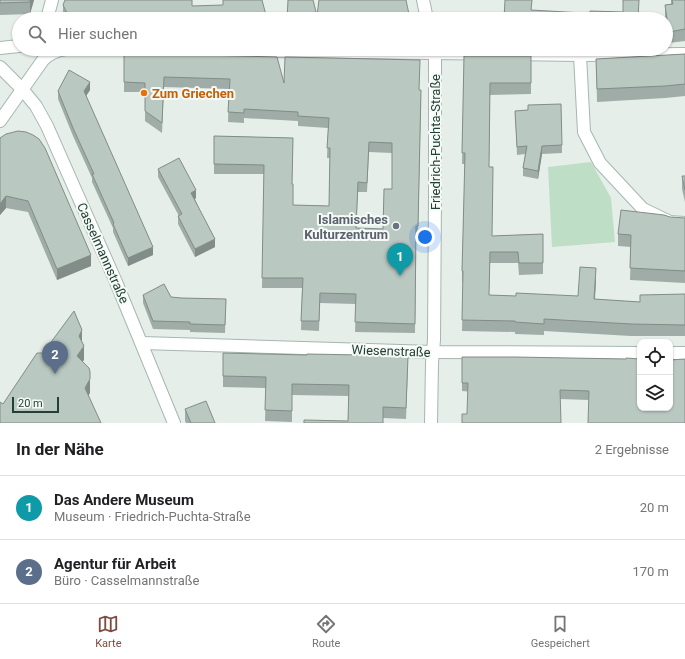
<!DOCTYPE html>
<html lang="de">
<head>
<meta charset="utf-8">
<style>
  :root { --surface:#fff; --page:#f6f6f6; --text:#202124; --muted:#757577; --line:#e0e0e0; --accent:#7d4b40 }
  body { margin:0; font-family:Roboto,sans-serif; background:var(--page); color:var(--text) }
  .controls { position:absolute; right:12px; bottom:12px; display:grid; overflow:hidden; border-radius:8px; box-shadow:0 1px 3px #0004 }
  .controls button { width:36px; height:36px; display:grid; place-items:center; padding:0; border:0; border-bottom:1px solid var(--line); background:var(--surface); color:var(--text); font:20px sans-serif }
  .scale { position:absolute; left:12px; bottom:10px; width:47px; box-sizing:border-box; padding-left:4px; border:2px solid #243f37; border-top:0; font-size:11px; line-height:14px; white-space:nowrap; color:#243f37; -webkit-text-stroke:3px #f5faf7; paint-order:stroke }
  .you { position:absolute; left:425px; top:237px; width:14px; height:14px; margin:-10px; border:3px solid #fff; border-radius:50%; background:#1a73e8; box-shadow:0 0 0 6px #1a73e833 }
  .badge { display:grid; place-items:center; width:26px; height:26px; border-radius:50%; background:var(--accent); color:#fff; font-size:13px; font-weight:700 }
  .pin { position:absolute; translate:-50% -33px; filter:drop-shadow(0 1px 2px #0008) }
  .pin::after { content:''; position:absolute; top:21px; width:14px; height:12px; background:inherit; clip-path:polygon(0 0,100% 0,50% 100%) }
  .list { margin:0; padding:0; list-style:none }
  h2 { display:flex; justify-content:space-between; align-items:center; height:52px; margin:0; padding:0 16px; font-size:17px }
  h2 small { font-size:13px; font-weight:400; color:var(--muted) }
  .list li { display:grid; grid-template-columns:26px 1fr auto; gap:12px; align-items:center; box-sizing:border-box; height:64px; padding:0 16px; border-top:1px solid var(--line) }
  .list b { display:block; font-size:15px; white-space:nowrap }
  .list p { margin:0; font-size:13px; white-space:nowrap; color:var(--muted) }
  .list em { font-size:13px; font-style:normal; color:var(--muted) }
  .icon { flex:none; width:22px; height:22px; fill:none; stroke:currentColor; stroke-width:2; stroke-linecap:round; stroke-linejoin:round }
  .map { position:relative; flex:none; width:685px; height:423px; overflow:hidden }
  .search { position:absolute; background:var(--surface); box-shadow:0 1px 3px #0004; left:12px; right:12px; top:12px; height:44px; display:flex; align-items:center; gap:10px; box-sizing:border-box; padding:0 14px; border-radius:22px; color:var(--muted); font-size:15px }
  .sheet { height:180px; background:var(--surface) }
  nav { display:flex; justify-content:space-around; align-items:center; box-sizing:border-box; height:56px; border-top:1px solid var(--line); background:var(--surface); font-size:11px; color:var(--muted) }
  nav a { display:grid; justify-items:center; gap:2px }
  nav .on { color:var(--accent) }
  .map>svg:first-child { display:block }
  .green { fill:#bedec6 }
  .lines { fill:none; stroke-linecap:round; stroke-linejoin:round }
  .minor-casing { stroke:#a7b6b0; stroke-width:14 }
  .tertiary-casing { stroke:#a7b6b0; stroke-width:14 }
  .minor { stroke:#fff; stroke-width:12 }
  .tertiary { stroke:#fff; stroke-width:12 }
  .wall { fill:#a0aca7; fill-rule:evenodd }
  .shaded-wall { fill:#828c88 }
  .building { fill:#bac8c2; stroke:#828c88; fill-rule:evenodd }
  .food-dot { fill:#e8710a; stroke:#f5faf7; stroke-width:1.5 }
  .worship-dot { fill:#6b7280; stroke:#f5faf7; stroke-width:1.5 }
  .labels { text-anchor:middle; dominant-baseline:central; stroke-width:4; stroke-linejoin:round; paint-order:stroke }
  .food-label { font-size:13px; font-weight:bold; fill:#c56008; stroke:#f5faf7; text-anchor:start }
  .street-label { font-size:13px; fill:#243f37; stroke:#f5faf7 }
  .worship-label { font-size:13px; font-weight:bold; fill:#5b616d; stroke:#f5faf7; text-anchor:end }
</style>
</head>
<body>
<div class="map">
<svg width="685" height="423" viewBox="0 0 685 423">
  <rect width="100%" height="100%" fill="#e5eee9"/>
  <!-- green -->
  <polygon class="green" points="591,162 611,198 615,242 552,247 548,167"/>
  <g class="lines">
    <defs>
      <g id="minor">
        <polyline points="423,0 427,19"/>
        <polyline points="47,19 52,0"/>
        <polyline points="0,48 19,46"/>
        <polyline points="132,49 580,55 685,54"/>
        <polyline points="580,55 584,132 600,163 643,209 670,222 685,223"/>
        <path d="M0 121 43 60C49 54 57 50 66 49"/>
        <polyline points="142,343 433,352 640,353"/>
        <polyline points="670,353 685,353"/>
        <polyline points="431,423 432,363 434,340 435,197 435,53 434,49"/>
      </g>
      <polyline id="tertiary" points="0,67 22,89 36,106 47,126 116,282 174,423"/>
    </defs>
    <!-- minor casing -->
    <use href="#minor" class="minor-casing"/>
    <!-- tertiary casing -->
    <use href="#tertiary" class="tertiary-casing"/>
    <!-- minor -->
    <use href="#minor" class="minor"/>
    <!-- tertiary -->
    <use href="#tertiary" class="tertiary"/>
  </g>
  <!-- wall -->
  <g class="wall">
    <polygon points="0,0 34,0 30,14 0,15"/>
    <polygon points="671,0 685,0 685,41 669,43 666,19 665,17 665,5 671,4"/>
    <polygon points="63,5 192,6 267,19 66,19 63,14"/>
    <path d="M124 53 284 83 419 90 421 100 418 235H416L415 333 355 332 356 304 320 303 319 331 301 330 302 288H262L264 174H214V136L293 138 292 184 293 205 329 206 330 158H327L328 128 298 126V121L244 118V123L228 122 229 89 164 87 162 133 145 121V92H124ZM369 152 392 153V189L383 229 356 228 358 192H367Z"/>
    <polygon points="685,54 685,96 665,98 597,102 596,59"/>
    <polygon points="464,56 531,56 531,94 490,95 489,167 492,236 543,234 543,274 519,275 518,263 490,263 489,295 516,296 578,296 596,279 595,299 640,302 685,294 685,336 631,336 544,331 544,335 515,334 515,332 462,331 463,282 462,282 462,271 463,233 465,164 462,164"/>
    <polygon points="90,90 86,96 153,255 128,266 113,232 113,228 92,182 92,178 73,136 58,99 58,91"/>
    <polygon points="515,111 562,145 562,153 542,154 538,179 523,176 523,168 525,154 517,155"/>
    <polygon points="0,138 91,266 57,280 28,212 6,208 0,215"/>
    <polygon points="158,169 196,198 195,199 215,247 195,257 178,224 178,216 179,216 158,177"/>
    <polygon points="682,176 685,176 685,202 682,189"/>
    <polygon points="670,217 685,218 685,283 630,280 631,247 618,246 618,234"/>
    <polygon points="143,295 181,298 226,299 225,333 190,332 190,330 153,329 143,303"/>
    <polygon points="223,353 408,367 406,419 383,418 383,423 304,423 348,421 349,396 292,395 292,422 265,421 266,388 223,387"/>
    <polygon points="462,357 626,359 678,360 685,359 589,400 560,399 462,391"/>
    <polygon points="185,409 215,423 186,423 185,421"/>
  </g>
  <!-- shaded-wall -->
  <g class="shaded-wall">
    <polygon points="30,0 34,0 30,14"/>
    <polygon points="90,82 90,90 84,99 84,91"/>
    <polygon points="542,146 542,154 538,179 538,171"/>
    <polygon points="196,190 196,198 191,201 191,193"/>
    <polygon points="6,196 6,208 0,215 0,204"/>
    <polygon points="215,239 215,247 195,257 195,249"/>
    <polygon points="153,247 153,255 128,266 128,258"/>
    <polygon points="91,255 91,266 57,280 57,269"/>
    <polygon points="596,268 596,279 594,310 594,299"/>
    <polygon points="82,330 82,344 79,336"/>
    <polygon points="84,346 84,360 77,369 77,356"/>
    <polygon points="90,379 90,393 85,402 85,388"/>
  </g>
  <!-- building -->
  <g class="building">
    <polygon points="0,0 30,0 30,2 0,3"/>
    <polygon points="65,0 192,0 192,6 223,5 223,0 262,0 267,19 70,19 63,5"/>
    <polygon points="288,0 313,0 317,16 319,0 406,0 410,19 287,19"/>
    <polygon points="505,0 532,0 531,10 583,13 583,19 504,19"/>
    <polygon points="623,0 639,0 638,19 589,19 590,11 623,12"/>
    <polygon points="672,0 685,0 685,29 669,32 665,5 673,4"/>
    <path d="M124 53 277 57 284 83 285 57 420 60 419 90H421L418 226H416L415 324 355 322 356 294 320 293 319 321H301L303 278H262L264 165 214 164V136L293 138 292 184H293V205L329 206 330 148H327L329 118 298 116V112L244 109V113L228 112 230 79 164 77 162 123 145 111V83L124 82ZM369 142 392 143V189H384L383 229 356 228 358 182 367 183Z"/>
    <polygon points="685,54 685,84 665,86 597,89 596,59"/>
    <polygon points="464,56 531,56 531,83 490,83 489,167 493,167 492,236 543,234 543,263 519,263 518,252 490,252 489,295 516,296 516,293 578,296 580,267 596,268 594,299 640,302 640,295 685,294 685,325 631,324 544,319 544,324 515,322 515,321 462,320 463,271 462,271 463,233 465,153 462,153"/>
    <polygon points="69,70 90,82 84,91 153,247 128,258 113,224 114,223 92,174 94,174 73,128 58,91"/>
    <polygon points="561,104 562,145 542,146 538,171 523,168 527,146 517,147 515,111 528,110 528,105"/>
    <polygon points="18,131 26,132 33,135 39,139 45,148 91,255 57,269 28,201 6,196 0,204 0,138 6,134"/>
    <polygon points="179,158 196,190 191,193 215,239 195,249 178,216 182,214 158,169"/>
    <polygon points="682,176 685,176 685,190"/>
    <polygon points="621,210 664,215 670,217 685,218 685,271 630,268 631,235 618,234"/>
    <polygon points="164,284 171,297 181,298 226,299 225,325 190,324 190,322 153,321 143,295"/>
    <polygon points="74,311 82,330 79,336 84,346 77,356 89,368 90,372 90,379 85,388 101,423 0,423 0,402 3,404 37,353 43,353"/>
    <polygon points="223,353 307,355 307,354 363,355 408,356 406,408 383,407 383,423 304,423 304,420 348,421 349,385 292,384 292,411 265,410 266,377 223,376"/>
    <polygon points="462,357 515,357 626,359 626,358 640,359 640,408 670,408 670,360 685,359 685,423 588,423 589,391 560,390 561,423 462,423 462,414 467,414 468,383 462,383"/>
    <polygon points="206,401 215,423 191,423 185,409"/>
  </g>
  <!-- markers -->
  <circle class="food-dot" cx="144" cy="93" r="4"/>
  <circle class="worship-dot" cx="396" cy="226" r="4"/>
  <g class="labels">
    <!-- food labels -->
    <g class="food-label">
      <text x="152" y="93">Zum Griechen</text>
    </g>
    <!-- street labels -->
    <g class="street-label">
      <text transform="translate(435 142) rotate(-90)">Friedrich-Puchta-Straße</text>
      <text transform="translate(103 253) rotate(66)">Casselmannstraße</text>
      <text transform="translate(391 351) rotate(2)">Wiesenstraße</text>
    </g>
    <!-- worship labels -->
    <g class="worship-label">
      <text x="388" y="219">Islamisches<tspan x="388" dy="15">Kulturzentrum</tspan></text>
    </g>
  </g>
</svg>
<div class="controls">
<button><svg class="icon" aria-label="locate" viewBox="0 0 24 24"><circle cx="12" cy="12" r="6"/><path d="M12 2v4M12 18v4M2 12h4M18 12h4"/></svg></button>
<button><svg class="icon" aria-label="layers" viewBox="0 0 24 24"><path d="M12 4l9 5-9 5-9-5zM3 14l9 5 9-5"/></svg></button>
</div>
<div class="scale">20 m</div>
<div class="you"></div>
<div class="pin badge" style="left:400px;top:276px;background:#0f9aa8">1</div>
<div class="pin badge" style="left:55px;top:374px;background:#5c6f8a">2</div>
<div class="search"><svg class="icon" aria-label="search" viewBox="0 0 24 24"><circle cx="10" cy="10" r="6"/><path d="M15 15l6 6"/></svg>Hier suchen</div>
</div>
<section class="sheet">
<h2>In der Nähe<small>2 Ergebnisse</small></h2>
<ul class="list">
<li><span class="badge" style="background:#0f9aa8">1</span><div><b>Das Andere Museum</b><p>Museum · Friedrich-Puchta-Straße</p></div><em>20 m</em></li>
<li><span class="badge" style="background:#5c6f8a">2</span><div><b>Agentur für Arbeit</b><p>Büro · Casselmannstraße</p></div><em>170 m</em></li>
</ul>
</section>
<nav>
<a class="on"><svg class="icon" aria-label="map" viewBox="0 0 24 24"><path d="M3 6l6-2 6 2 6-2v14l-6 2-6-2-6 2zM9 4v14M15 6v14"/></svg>Karte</a>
<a><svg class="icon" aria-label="directions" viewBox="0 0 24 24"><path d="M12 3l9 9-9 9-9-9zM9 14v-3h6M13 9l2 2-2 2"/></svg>Route</a>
<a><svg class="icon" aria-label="saved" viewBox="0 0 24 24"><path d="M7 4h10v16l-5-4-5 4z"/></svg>Gespeichert</a>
</nav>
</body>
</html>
